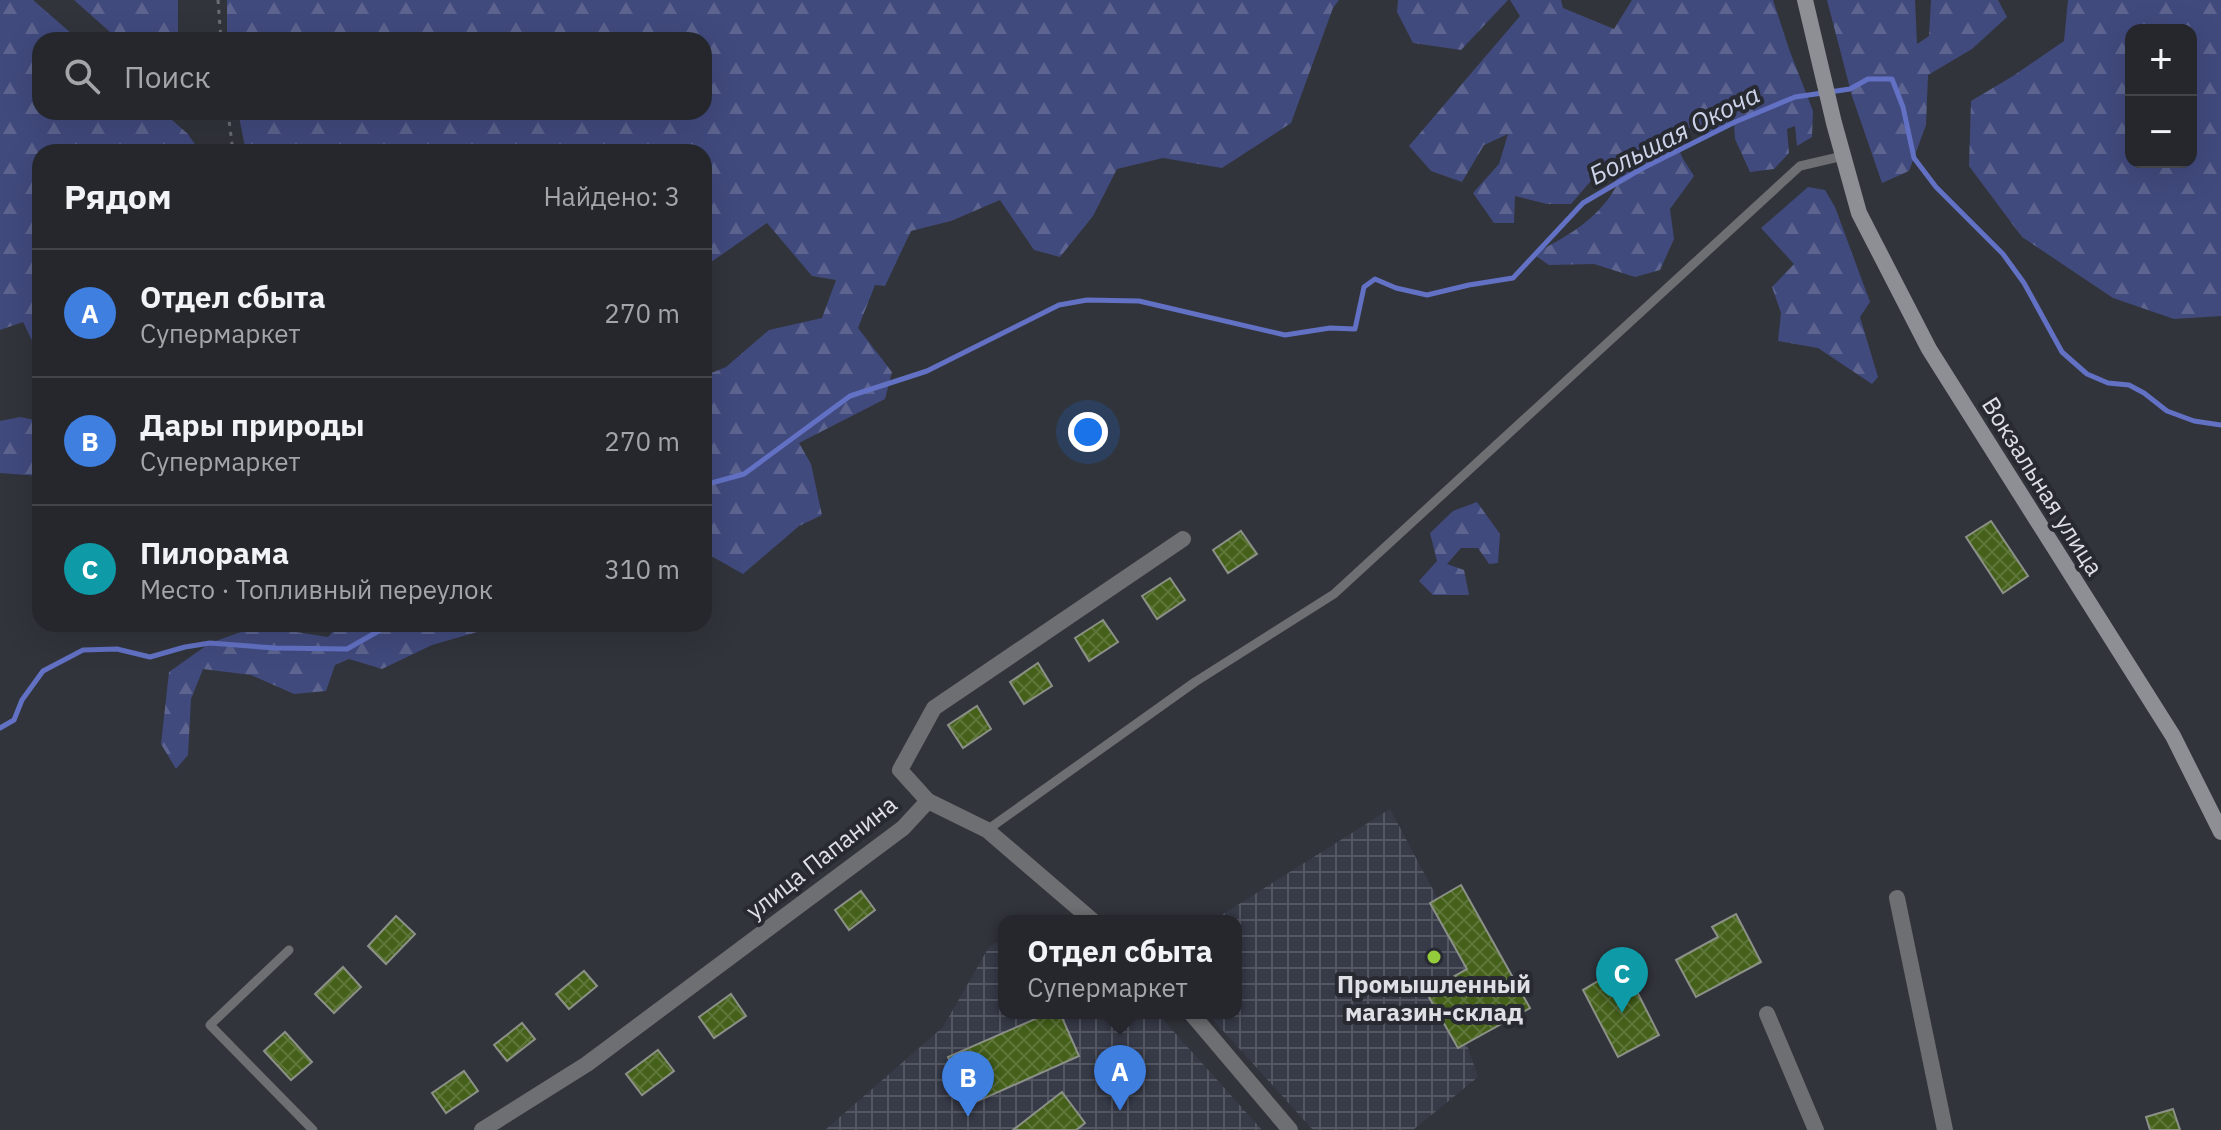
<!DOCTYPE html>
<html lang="ru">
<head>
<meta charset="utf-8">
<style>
  :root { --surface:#25272c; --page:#2d2f34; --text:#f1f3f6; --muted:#a3a5a9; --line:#424448; --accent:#94cc3c }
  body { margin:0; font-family:"IBM Plex Sans",sans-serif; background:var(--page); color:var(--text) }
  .controls { position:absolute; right:24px; top:24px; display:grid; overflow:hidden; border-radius:16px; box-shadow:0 8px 32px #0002 }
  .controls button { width:72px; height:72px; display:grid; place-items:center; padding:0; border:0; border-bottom:2px solid var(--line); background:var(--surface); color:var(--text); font:40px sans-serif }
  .you { position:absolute; left:1088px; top:432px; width:28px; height:28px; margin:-20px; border:6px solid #fff; border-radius:50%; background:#1a73e8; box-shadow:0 0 0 12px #1a73e833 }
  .badge { display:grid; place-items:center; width:52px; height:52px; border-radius:50%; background:var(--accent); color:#fff; font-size:26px; font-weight:700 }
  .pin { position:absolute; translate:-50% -66px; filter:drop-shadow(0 2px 4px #0008) }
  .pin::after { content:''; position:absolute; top:42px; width:28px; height:24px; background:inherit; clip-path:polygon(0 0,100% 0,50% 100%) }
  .popup { position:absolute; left:998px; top:915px; width:244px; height:104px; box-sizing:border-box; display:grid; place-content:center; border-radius:16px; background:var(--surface); filter:drop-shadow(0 2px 6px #0005); font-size:26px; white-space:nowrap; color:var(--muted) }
  .popup b { font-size:30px; color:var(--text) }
  .popup::after { content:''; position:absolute; left:50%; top:100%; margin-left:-16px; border:16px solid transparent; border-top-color:var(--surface) }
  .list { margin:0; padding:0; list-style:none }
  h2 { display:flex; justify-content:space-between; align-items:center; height:104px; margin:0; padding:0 32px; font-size:34px }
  h2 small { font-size:26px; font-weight:400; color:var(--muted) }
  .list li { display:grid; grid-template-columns:52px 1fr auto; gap:24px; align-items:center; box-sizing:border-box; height:128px; padding:0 32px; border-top:2px solid var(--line) }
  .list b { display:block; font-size:30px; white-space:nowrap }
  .list p { margin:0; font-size:26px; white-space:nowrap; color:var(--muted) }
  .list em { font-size:26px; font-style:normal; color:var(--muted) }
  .icon { flex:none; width:44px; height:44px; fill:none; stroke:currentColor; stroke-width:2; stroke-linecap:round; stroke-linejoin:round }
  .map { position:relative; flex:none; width:2221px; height:1130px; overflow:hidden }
  .search { position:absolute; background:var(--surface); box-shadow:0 8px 32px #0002; left:32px; top:32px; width:680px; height:88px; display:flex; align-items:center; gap:20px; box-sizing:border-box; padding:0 28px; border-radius:24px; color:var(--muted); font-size:30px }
  .panel { position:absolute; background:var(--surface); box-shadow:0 8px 32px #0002; left:32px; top:144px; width:680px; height:488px; border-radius:24px }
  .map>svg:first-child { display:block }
  .industrial { fill:url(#industrial-grid) }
  .forest { fill:url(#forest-firs); fill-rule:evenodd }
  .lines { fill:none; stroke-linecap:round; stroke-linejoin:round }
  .stream { stroke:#6271c4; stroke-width:5 }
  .building { fill:url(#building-cross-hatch); stroke:#8c9188; stroke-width:2 }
  .path { stroke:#6a6d73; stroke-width:3; stroke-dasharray:4 6; stroke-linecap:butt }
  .service { stroke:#6d6f72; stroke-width:9 }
  .minor { stroke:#6d6f72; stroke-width:16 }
  .secondary { stroke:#8d8f95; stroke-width:16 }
  .poi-dot { fill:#94cc3c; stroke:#282a31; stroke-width:3 }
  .labels { text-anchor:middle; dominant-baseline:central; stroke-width:8; stroke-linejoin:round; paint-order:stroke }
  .street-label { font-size:24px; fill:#dee0e5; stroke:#282a31 }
  .poi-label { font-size:24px; font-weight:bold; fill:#dee0e5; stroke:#282a31 }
  .water-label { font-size:26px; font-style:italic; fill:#ced4ea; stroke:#282a31 }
</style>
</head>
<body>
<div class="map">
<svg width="2221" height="1130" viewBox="0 0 2221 1130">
  <defs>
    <pattern id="industrial-grid" width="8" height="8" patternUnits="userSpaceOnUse" patternTransform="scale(2)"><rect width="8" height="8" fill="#373b48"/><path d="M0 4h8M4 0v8" fill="none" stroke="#545762"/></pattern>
    <pattern id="forest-firs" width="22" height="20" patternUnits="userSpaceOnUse" patternTransform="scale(2)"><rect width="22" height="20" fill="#414a7d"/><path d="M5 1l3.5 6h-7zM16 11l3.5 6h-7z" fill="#5c648f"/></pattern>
    <pattern id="building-cross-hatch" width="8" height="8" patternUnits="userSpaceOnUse" patternTransform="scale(2)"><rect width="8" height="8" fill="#446019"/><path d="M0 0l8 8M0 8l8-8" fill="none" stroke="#5f763a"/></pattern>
  </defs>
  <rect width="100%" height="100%" fill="#31343b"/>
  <!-- industrial -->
  <g class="industrial">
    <polygon points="1390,809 1503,1021 1466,1042 1478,1077 1413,1130 1313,1130 1207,1013 1236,1013 1236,921 1212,921"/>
    <polygon points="1004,938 1004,1013 1157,1013 1262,1130 825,1130 943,1027 989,947"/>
  </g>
  <!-- forest -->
  <g class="forest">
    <polygon points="0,0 33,0 79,40 40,40 40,112 163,112 188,134 200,152 40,152 40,357 23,322 0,330"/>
    <polygon points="74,0 178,0 178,40 119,40"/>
    <polygon points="227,0 1339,0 1333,8 1291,123 1222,168 1163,158 1117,169 1093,216 1060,257 1034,250 1000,200 951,221 911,231 885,286 875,285 858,328 892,372 885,399 799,443 811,464 822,515 799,526 743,574 713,557 704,555 704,376 726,367 769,330 822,318 836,280 812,276 767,223 704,267 704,152 246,152 238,112 704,112 704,40 227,40"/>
    <polygon points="1398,0 1508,0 1461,50 1413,43 1397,12"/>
    <path d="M1510 0H1561L1563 8 1614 29 1632 0H1773L1789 49 1813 111 1812 137 1797 146 1795 126 1787 129 1789 153 1774 169 1750 172 1735 139 1734 122 1711 133 1691 126C1671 148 1680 153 1694 176L1670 209 1674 239 1660 270 1635 277 1594 264 1549 265 1533 254C1567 237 1602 217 1619 181L1596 175 1571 204H1547L1515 196 1514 223H1494L1473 193 1499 164 1508 134 1484 145 1462 182 1431 171 1409 146 1520 16Z"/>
    <polygon points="1827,0 1915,0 1917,44 1929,36 1931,0 1998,0 2007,17 1972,49 1928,75 1926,125 1909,171 1882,183 1852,96"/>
    <path d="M2068 0H2221V316L2174 319 2113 298 2022 237 1969 166 1971 101 2013 76 2064 41ZM2131 30H2191V162H2131Z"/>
    <polygon points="1808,187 1825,190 1835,207 1870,302 1860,317 1878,377 1872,384 1818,348 1778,341 1781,313 1772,287 1794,264 1761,228"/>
    <polygon points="20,417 40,421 40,476 0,473 0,421"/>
    <polygon points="1477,502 1500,534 1498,563 1489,564 1478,548 1461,548 1447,564 1464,570 1469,595 1433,595 1419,581 1437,561 1430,533 1453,511"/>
    <polygon points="340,624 505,624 432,645 382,669 349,659 335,665 326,691 294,694 251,675 203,669 191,699 188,755 176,769 161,744 169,672 210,643 258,626 328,637"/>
  </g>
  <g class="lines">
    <!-- stream -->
    <g class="stream">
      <polyline points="704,485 744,474 850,396 927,371 1059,305 1087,300 1139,301 1285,335 1330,328 1355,329 1364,287 1375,279 1396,288 1427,295 1469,285 1513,278 1583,203 1641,169 1735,122 1795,97 1850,89 1868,79 1892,79 1903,107 1914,158 1936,187 2003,254 2024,283 2062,352 2087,374 2108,383 2129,385 2144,393 2167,411 2194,421 2221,425"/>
      <polyline points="0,728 14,720 22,700 43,671 83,650 117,649 150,657 185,647 210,643 275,648 347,649 391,624"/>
    </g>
  </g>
  <!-- building -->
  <g class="building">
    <polygon points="1991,521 2028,576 2003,593 1966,537"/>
    <polygon points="1241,531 1257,554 1228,573 1213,550"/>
    <polygon points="1170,578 1185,600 1157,619 1142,596"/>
    <polygon points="1103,620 1118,642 1089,661 1075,638"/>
    <polygon points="1038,663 1052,686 1024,704 1010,682"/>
    <polygon points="977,706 991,729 963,748 948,725"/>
    <polygon points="1461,885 1530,1008 1458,1048 1426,992 1467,969 1430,903"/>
    <polygon points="861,891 875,910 849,930 835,910"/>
    <polygon points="1736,914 1761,962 1696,997 1676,960 1718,937 1712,927"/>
    <polygon points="396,916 415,934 386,964 368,946"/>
    <polygon points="1624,966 1659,1035 1618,1057 1583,990"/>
    <polygon points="343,967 361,987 334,1013 315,994"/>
    <polygon points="584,971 597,986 569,1009 556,994"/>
    <polygon points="731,994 746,1016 714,1038 699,1017"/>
    <polygon points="1049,1013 1060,1013 1079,1056 969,1105 948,1057"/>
    <polygon points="522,1023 535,1039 507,1061 494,1045"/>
    <polygon points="285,1032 312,1062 291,1080 264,1051"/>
    <polygon points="658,1050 674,1071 642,1095 626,1074"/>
    <polygon points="464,1071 478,1091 446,1113 432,1093"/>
    <polygon points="1062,1092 1085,1123 1076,1130 1013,1130"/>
    <polygon points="2173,1109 2180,1130 2150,1130 2146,1117"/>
  </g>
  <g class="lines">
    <!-- path -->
    <g class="path">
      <polyline points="218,0 221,40"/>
      <polyline points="228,112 233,152"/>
    </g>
    <!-- service -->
    <g class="service">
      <polyline points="987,830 1195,682 1334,594 1800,166 1843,156"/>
      <polyline points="289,950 210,1025 313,1130"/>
    </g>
    <!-- minor -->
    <g class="minor">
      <polyline points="928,801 987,830 1093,921"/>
      <polyline points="1897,898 1945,1130"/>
      <polyline points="1191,1013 1290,1130"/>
      <polyline points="1767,1014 1816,1130"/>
      <polyline points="482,1130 587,1064 903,828 928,801 900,770 934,708 1183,539"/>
    </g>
    <!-- secondary -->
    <polyline class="secondary" points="1805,0 1834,123 1859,213 1929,349 2173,736 2221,832"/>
  </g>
  <!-- markers -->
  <circle class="poi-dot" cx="1434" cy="957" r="8"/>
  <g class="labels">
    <!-- street labels -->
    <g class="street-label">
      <text transform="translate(2043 486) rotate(58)">Вокзальная улица</text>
      <text transform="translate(821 857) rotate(-38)">улица Папанина</text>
    </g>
    <!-- poi labels -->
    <g class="poi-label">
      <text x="1434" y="984">Промышленный<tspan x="1434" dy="28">магазин-склад</tspan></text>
    </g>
    <!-- water labels -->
    <g class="water-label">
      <text transform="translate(1674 134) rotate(-27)">Большая Окоча</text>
    </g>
  </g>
</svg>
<div class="controls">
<button>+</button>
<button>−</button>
</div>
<div class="you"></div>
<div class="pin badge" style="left:1120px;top:1111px;background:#3f7fe0">A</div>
<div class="popup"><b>Отдел сбыта</b>Супермаркет</div>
<div class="pin badge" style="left:968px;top:1117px;background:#3f7fe0">B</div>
<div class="pin badge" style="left:1622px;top:1013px;background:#0f9aa8">C</div>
<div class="search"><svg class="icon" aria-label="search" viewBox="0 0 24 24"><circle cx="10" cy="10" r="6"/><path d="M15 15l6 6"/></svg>Поиск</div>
<section class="panel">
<h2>Рядом<small>Найдено: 3</small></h2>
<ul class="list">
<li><span class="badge" style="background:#3f7fe0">A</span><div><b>Отдел сбыта</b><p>Супермаркет</p></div><em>270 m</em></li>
<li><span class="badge" style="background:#3f7fe0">B</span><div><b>Дары природы</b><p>Супермаркет</p></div><em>270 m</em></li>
<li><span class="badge" style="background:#0f9aa8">C</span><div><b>Пилорама</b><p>Место · Топливный переулок</p></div><em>310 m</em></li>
</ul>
</section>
</div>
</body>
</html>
